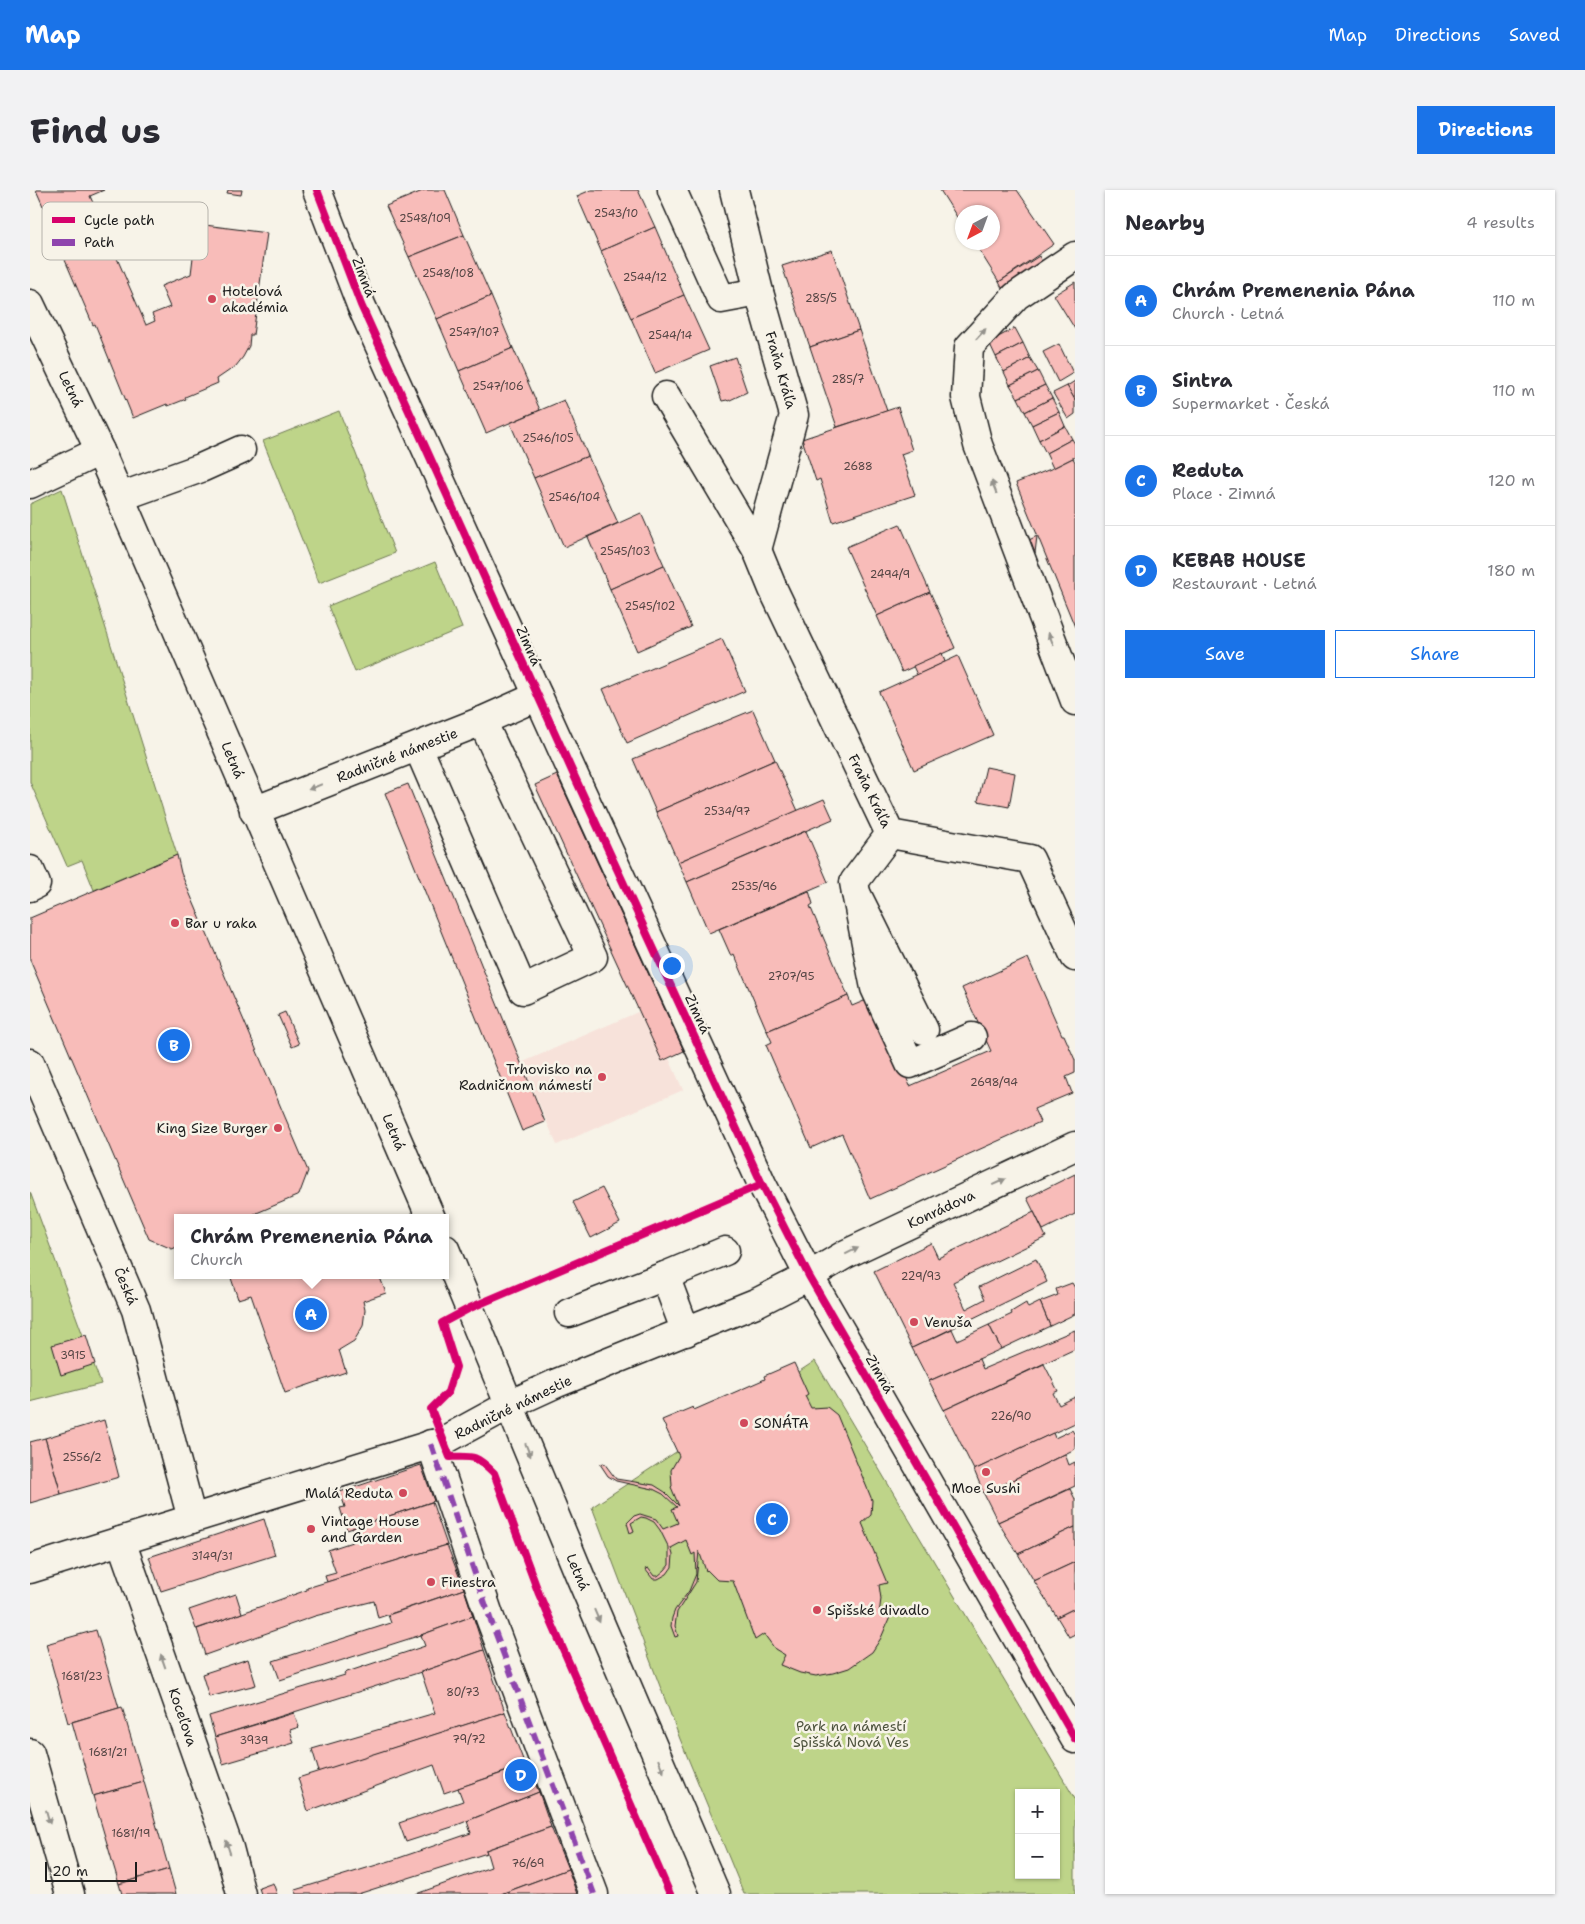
<!DOCTYPE html>
<html lang="en">
<head>
<meta charset="utf-8">
<style>
  :root { --surface:#fff; --page:#f2f2f3; --text:#2b2b33; --muted:#7c7c81; --line:#e1e1e2; --accent:#1a73e8 }
  body { margin:0; font-family:"Shantell Sans",sans-serif; background:var(--page); color:var(--text) }
  .controls { position:absolute; right:15px; bottom:15px; display:grid; overflow:hidden; border-radius:0px; box-shadow:0 1px 4px #0004 }
  .controls button { width:45px; height:45px; display:grid; place-items:center; padding:0; border:0; border-bottom:1px solid var(--line); background:var(--surface); color:var(--text); font:25px sans-serif }
  .compass { position:absolute; left:925px; top:15px; width:45px; height:45px; border-radius:50%; background:var(--surface); box-shadow:0 1px 4px #0004; rotate:221deg }
  .scale { position:absolute; left:15px; bottom:12px; width:92px; box-sizing:border-box; padding-left:5px; border:2px solid #1c1c1c; border-top:0; font-size:14px; line-height:18px; white-space:nowrap; color:#1c1c1c; -webkit-text-stroke:4px #f7f3e8; paint-order:stroke }
  .you { position:absolute; left:641px; top:775px; width:18px; height:18px; margin:-12px; border:4px solid #fff; border-radius:50%; background:#1a73e8; box-shadow:0 0 0 8px #1a73e833 }
  .badge { display:grid; place-items:center; width:32px; height:32px; border-radius:50%; background:var(--accent); color:#fff; font-size:16px; font-weight:700 }
  .pin { position:absolute; translate:-50% -50%; border:2px solid #fff; box-shadow:0 1px 5px #0006 }
  .popup { position:absolute; left:144px; top:1024px; width:275px; height:65px; box-sizing:border-box; display:grid; place-content:center; border-radius:0px; background:var(--surface); filter:drop-shadow(0 1px 4px #0005); font-size:16px; white-space:nowrap; color:var(--muted) }
  .popup b { font-size:19px; color:var(--text) }
  .popup::after { content:''; position:absolute; left:50%; top:100%; margin-left:-10px; border:10px solid transparent; border-top-color:var(--surface) }
  .list { margin:0; padding:0; list-style:none }
  h2 { display:flex; justify-content:space-between; align-items:center; height:65px; margin:0; padding:0 20px; font-size:21px }
  h2 small { font-size:16px; font-weight:400; color:var(--muted) }
  .list li { display:grid; grid-template-columns:32px 1fr auto; gap:15px; align-items:center; box-sizing:border-box; height:90px; padding:0 20px; border-top:1px solid var(--line) }
  .list b { display:block; font-size:19px; white-space:nowrap }
  .list p { margin:0; font-size:16px; white-space:nowrap; color:var(--muted) }
  .list em { font-size:16px; font-style:normal; color:var(--muted) }
  .actions { display:flex; gap:10px; padding:15px 20px }
  .actions a { flex:1; padding:11px 0; border:1px solid var(--accent); border-radius:0px; text-align:center; font-size:18px; color:var(--accent) }
  .actions .main { background:var(--accent); color:#fff }
  .map { position:relative; flex:none; width:1045px; height:1704px; overflow:hidden; border-radius:0px }
  header { display:flex; align-items:center; gap:30px; box-sizing:border-box; height:70px; padding:0 25px; background:var(--accent); color:#fff }
  header strong { font-size:24px }
  nav { display:flex; gap:28px; margin-inline-start:auto; font-size:18px }
  .intro { display:flex; align-items:center; justify-content:space-between; box-sizing:border-box; height:120px; padding:0 30px }
  h1 { margin:0; font-size:35px }
  .button { padding:12px 22px; border-radius:0px; background:var(--accent); color:#fff; font-size:18px; font-weight:700 }
  main { display:flex; gap:30px; padding:0 30px }
  aside { flex:1; background:var(--surface); border-radius:0px; box-shadow:0 1px 4px #0004 }
  .map>svg:first-child { display:block }
  .built { fill:#f7e2da }
  .green { fill:#bed489; stroke:#6d7852; fill-rule:evenodd }
  .building { fill:#f8bcb9; stroke:#1c1c1c }
  .lines { fill:none; stroke-linecap:round; stroke-linejoin:round }
  .minor-casing { stroke:#1c1c1c; stroke-width:31 }
  .minor { stroke:#f7f3e8; stroke-width:28 }
  .quiet { stroke:#8e44ad; stroke-width:6; stroke-dasharray:12 6; stroke-linecap:butt }
  .cycleway-casing { stroke:#f7f3e8; stroke-width:11 }
  .cycleway { stroke:#d6006c; stroke-width:8 }
  .oneway { fill:#94928c }
  .poi-dot { fill:#d1495b; stroke:#f7f3e8; stroke-width:2 }
  .labels { text-anchor:middle; dominant-baseline:central; stroke-width:5; stroke-linejoin:round; paint-order:stroke }
  .number-label { font-size:11px; fill:#534443 }
  .street-label { font-size:14px; fill:#1c1c1c; stroke:#f7f3e8 }
  .poi-label { font-size:14px; fill:#1c1c1c; stroke:#f7f3e8; text-anchor:start }
  .park-label { font-size:14px; fill:#4d533d; stroke:#f7f3e8 }
  .key { fill:#f7f3e8; stroke:#b5b2ab; stroke-width:1 }
  .key-label { font-size:14px; fill:#1c1c1c }
</style>
</head>
<body>
<header>
<strong>Map</strong>
<nav><a>Map</a><a>Directions</a><a>Saved</a></nav>
</header>
<div class="intro"><h1>Find us</h1><a class="button">Directions</a></div>
<main>
<div class="map">
<svg width="1045" height="1704" viewBox="0 0 1045 1704">
  <rect width="100%" height="100%" fill="#f7f3e8"/>
  <filter id="ink" filterUnits="userSpaceOnUse"><feTurbulence type="fractalNoise" baseFrequency=".02" numOctaves="2"/><feDisplacementMap in="SourceGraphic" scale="10" xChannelSelector="R" yChannelSelector="G"/><feConvolveMatrix kernelMatrix="1 2 1 2 8 2 1 2 1" color-interpolation-filters="sRGB"/></filter>
  <g filter="url(#ink)">
    <!-- built -->
    <polygon class="built" points="617,818 653,900 527,955 491,873"/>
    <!-- green -->
    <g class="green">
      <polygon points="309,221 365,363 289,393 233,251"/>
      <polygon points="32,299 147,665 64,700 52,670 37,676 0,592 0,314"/>
      <polygon points="405,372 432,438 325,482 298,416"/>
      <polygon points="0,1002 71,1194 0,1212"/>
      <path d="M785 1171 1045 1609V1704H714L650 1549 562 1317ZM989 1603H1026V1685H989Z"/>
    </g>
    <!-- building -->
    <g class="building">
      <polygon points="6,0 74,0 60,6 116,135 125,131 122,124 140,117 131,96 161,84 167,34 237,43 223,145 220,145 219,156 213,167 206,176 187,189 188,193 155,207 156,209 146,213 138,216 137,214 103,228 65,134 63,135 35,70 37,69 15,15 13,16"/>
      <polygon points="198,0 212,0 211,5 197,3"/>
      <polygon points="395,0 415,0 434,45 379,67 356,16"/>
      <polygon points="561,0 608,0 625,37 571,61 547,6"/>
      <polygon points="910,0 987,0 1024,54 969,92 944,52 962,52 962,22 932,22 932,35"/>
      <polygon points="625,37 654,105 601,128 571,61"/>
      <polygon points="434,45 461,106 407,129 379,67"/>
      <polygon points="802,60 829,140 780,157 752,76"/>
      <polygon points="1009,66 1014,76 995,88 993,84 972,98 969,92"/>
      <polygon points="1045,92 1045,139 1024,105"/>
      <polygon points="654,105 679,160 625,183 601,128"/>
      <polygon points="461,106 483,158 429,181 407,129"/>
      <polygon points="985,138 993,153 966,167 959,152"/>
      <polygon points="829,140 857,221 807,237 780,157"/>
      <polygon points="993,153 1000,168 974,182 966,167"/>
      <polygon points="1029,154 1043,183 1028,192 1013,162"/>
      <polygon points="483,158 510,220 456,243 429,181"/>
      <polygon points="705,167 717,202 698,211 697,210 692,211 680,176"/>
      <polygon points="1000,168 1008,181 980,195 974,182"/>
      <polygon points="1008,181 1015,195 988,208 980,195"/>
      <polygon points="1045,191 1045,210 1037,196"/>
      <polygon points="1015,195 1022,208 995,222 988,208"/>
      <polygon points="1037,196 1045,210 1045,224 1038,229 1023,203"/>
      <polygon points="1022,208 1029,222 1002,235 995,222"/>
      <polygon points="534,210 558,266 504,288 480,233"/>
      <polygon points="868,217 882,260 871,264 885,305 803,332 790,289 786,291 772,249"/>
      <polygon points="1029,222 1035,236 1009,250 1002,235"/>
      <polygon points="1035,236 1042,249 1016,263 1009,250"/>
      <polygon points="1042,249 1045,254 1045,267 1023,278 1016,263"/>
      <polygon points="558,266 588,333 534,357 504,288"/>
      <polygon points="1043,268 1045,272 1045,437 986,293 1023,278"/>
      <polygon points="611,323 634,375 580,399 558,347"/>
      <polygon points="870,334 900,402 847,426 816,357"/>
      <polygon points="1007,346 1005,363 999,350"/>
      <polygon points="634,375 661,437 607,461 580,399"/>
      <polygon points="900,402 925,458 872,482 847,426"/>
      <polygon points="692,449 715,501 597,553 573,499"/>
      <polygon points="912,463 915,472 887,485 883,476"/>
      <polygon points="928,466 963,545 884,580 849,502"/>
      <polygon points="723,520 745,570 626,622 603,569"/>
      <polygon points="745,570 768,621 648,672 626,622"/>
      <polygon points="956,577 985,583 979,617 948,611"/>
      <polygon points="527,585 654,861 632,871 505,595"/>
      <polygon points="378,594 515,932 492,941 355,603"/>
      <polygon points="794,609 803,629 657,692 648,672"/>
      <polygon points="776,641 798,692 679,743 657,692"/>
      <polygon points="147,665 151,683 278,981 269,1005 215,1028 147,1028 147,1057 142,1059 119,1049 74,944 0,770 0,728"/>
      <polygon points="779,701 783,714 780,716 818,806 737,841 704,764 701,766 689,739"/>
      <polygon points="998,768 1032,845 1034,845 1045,870 1045,883 1036,887 1042,903 1004,919 1010,932 840,1009 812,944 781,958 736,855 742,852 737,841 818,806 822,816 834,811 844,813 880,896 961,861 932,798"/>
      <polygon points="255,822 269,854 262,857 248,825"/>
      <polygon points="1045,984 1045,1024 1013,1040 997,1008"/>
      <polygon points="572,998 590,1033 561,1048 543,1012"/>
      <polygon points="1004,1022 1016,1047 923,1092 936,1119 955,1109 949,1097 1006,1069 1017,1092 882,1158 844,1081 901,1053 908,1068"/>
      <polygon points="200,1085 349,1085 356,1103 333,1111 335,1120 333,1136 324,1151 309,1160 316,1182 255,1203 221,1105 208,1109"/>
      <polygon points="1042,1093 1045,1098 1045,1124 1020,1136 1010,1112 1028,1105 1026,1099"/>
      <polygon points="1010,1112 1020,1136 971,1159 959,1135 982,1124 981,1122 996,1113 998,1118"/>
      <polygon points="959,1135 971,1159 899,1191 882,1158 922,1139 927,1150"/>
      <polygon points="1045,1140 1045,1159 914,1220 899,1191 949,1169 953,1179"/>
      <polygon points="56,1145 65,1174 31,1185 22,1155"/>
      <polygon points="764,1173 778,1204 775,1206 781,1218 797,1217 807,1225 842,1310 841,1325 832,1333 857,1393 849,1395 851,1409 849,1424 860,1427 851,1448 842,1462 819,1478 803,1483 786,1486 770,1483 750,1475 755,1465 745,1459 734,1444 725,1450 703,1391 687,1390 677,1380 676,1381 669,1361 666,1392 647,1422 645,1436 648,1446 645,1447 641,1436 642,1428 645,1420 659,1401 666,1384 665,1363 662,1365 656,1350 641,1358 643,1365 642,1377 637,1384 628,1389 623,1389 615,1379 618,1378 624,1386 628,1386 635,1380 639,1375 639,1358 630,1340 624,1332 616,1328 611,1327 601,1333 604,1341 600,1343 597,1333 604,1326 610,1324 626,1329 633,1339 648,1333 642,1319 647,1317 633,1304 623,1299 586,1291 578,1286 570,1274 574,1273 586,1289 624,1295 635,1302 649,1316 641,1297 642,1296 641,1280 649,1266 632,1230 663,1217 664,1220 735,1189 734,1186"/>
      <polygon points="1014,1174 1028,1201 1023,1203 1029,1215 1045,1207 1045,1233 944,1280 914,1220"/>
      <polygon points="74,1230 89,1287 31,1304 15,1248"/>
      <polygon points="1042,1240 1045,1245 1045,1259 954,1304 944,1280 1023,1243 1025,1248"/>
      <polygon points="15,1248 31,1304 0,1313 0,1252"/>
      <polygon points="1035,1264 1039,1275 1045,1272 1045,1296 968,1332 954,1304"/>
      <polygon points="391,1275 404,1311 317,1340 310,1318 315,1317 310,1302"/>
      <polygon points="1040,1299 1045,1309 1045,1337 988,1364 968,1332"/>
      <polygon points="402,1312 417,1355 297,1392 295,1386 306,1383 298,1360 325,1351 322,1338"/>
      <polygon points="234,1329 245,1365 131,1401 119,1367"/>
      <polygon points="1045,1337 1045,1372 1004,1391 988,1364"/>
      <polygon points="417,1355 434,1399 348,1428 344,1411 285,1426 175,1465 167,1439 277,1400 277,1398"/>
      <polygon points="1045,1372 1045,1418 1027,1427 1004,1391"/>
      <polygon points="434,1399 443,1426 391,1445 250,1490 243,1471 361,1433 358,1425"/>
      <polygon points="206,1404 212,1423 166,1439 159,1420"/>
      <polygon points="1045,1418 1045,1444 1039,1447 1027,1427"/>
      <polygon points="443,1426 454,1460 391,1482 185,1547 179,1526 315,1485 314,1483 395,1456 391,1445"/>
      <polygon points="66,1440 89,1518 38,1533 16,1454"/>
      <polygon points="454,1460 475,1522 289,1582 282,1559 405,1523 391,1482"/>
      <polygon points="218,1469 226,1495 179,1507 172,1484"/>
      <polygon points="92,1517 114,1592 63,1606 42,1532"/>
      <polygon points="475,1522 495,1575 414,1603 404,1575 278,1621 268,1588"/>
      <polygon points="264,1523 269,1537 260,1540 264,1553 193,1574 185,1547"/>
      <polygon points="496,1575 509,1602 422,1637 376,1652 369,1633 433,1611 428,1598"/>
      <polygon points="114,1592 139,1679 89,1694 63,1606"/>
      <polygon points="509,1602 521,1637 456,1660 457,1663 328,1704 267,1704 265,1700 363,1670 441,1643 437,1631"/>
      <polygon points="521,1637 538,1679 471,1704 386,1704 461,1677 456,1660"/>
      <polygon points="139,1679 146,1704 92,1704 89,1694"/>
      <polygon points="538,1679 547,1704 471,1704"/>
      <polygon points="243,1693 247,1704 231,1704 229,1698"/>
    </g>
    <g class="lines">
      <defs>
        <g id="minor">
          <polyline points="287,0 331,115 542,581 732,994 779,1086 816,1150 1045,1549"/>
          <polyline points="642,0 691,109 729,102"/>
          <polyline points="1045,66 986,106 939,157 936,207 948,255 1045,511"/>
          <polyline points="0,114 70,261 401,1028"/>
          <polyline points="636,206 727,360 764,225 729,102 704,0"/>
          <polyline points="0,294 70,261"/>
          <polyline points="90,307 171,278 211,260"/>
          <polyline points="727,360 743,399 860,644 1000,669 1045,767"/>
          <polyline points="388,557 493,800 563,767 452,531"/>
          <polyline points="224,621 452,531 508,506"/>
          <polyline points="860,644 824,692 826,703 894,840"/>
          <polyline points="0,680 6,694 0,697"/>
          <polyline points="826,703 845,798 880,874 942,847"/>
          <polyline points="0,873 106,1120 162,1329"/>
          <polyline points="415,1059 550,1386 686,1704"/>
          <polyline points="635,1086 695,1061"/>
          <polyline points="539,1123 635,1086 656,1142"/>
          <polyline points="401,1254 460,1428 564,1704"/>
          <polyline points="91,1351 199,1658 211,1704"/>
          <polyline points="0,1379 413,1251 479,1215 527,1193 728,1112 779,1086 816,1064 1045,956"/>
          <polyline points="0,1563 40,1704"/>
        </g>
      </defs>
      <!-- minor casing -->
      <use href="#minor" class="minor-casing"/>
      <!-- minor -->
      <use href="#minor" class="minor"/>
      <!-- quiet -->
      <polyline class="quiet" points="401,1254 460,1428 564,1704"/>
      <defs>
        <g id="cycleway">
          <polyline points="287,0 331,115 542,581 732,994 779,1086 816,1150 1045,1549"/>
          <path d="M640 1704 509 1404 464 1283C446 1265 444 1266 420 1267L401 1219 418 1202 426 1177 412 1133 440 1118 732 994"/>
        </g>
      </defs>
      <!-- cycleway casing -->
      <use href="#cycleway" class="cycleway-casing"/>
      <!-- cycleway -->
      <use href="#cycleway" class="cycleway"/>
    </g>
    <!-- one-way arrows -->
    <defs><path id="oneway-solid" d="M-6-.8H1V-3.2L6.5 0L1 3.2V.8H-6Z" transform="scale(1.25)"/></defs>
    <g class="oneway">
      <use href="#oneway-solid" transform="translate(951 144) rotate(-47)"/>
      <use href="#oneway-solid" transform="translate(964 297) rotate(-111)"/>
      <use href="#oneway-solid" transform="translate(1021 449) rotate(-111)"/>
      <use href="#oneway-solid" transform="translate(285 597) rotate(158)"/>
      <use href="#oneway-solid" transform="translate(969 992) rotate(-25)"/>
      <use href="#oneway-solid" transform="translate(822 1061) rotate(-26)"/>
      <use href="#oneway-solid" transform="translate(498 1260) rotate(68)"/>
      <use href="#oneway-solid" transform="translate(567 1426) rotate(67)"/>
      <use href="#oneway-solid" transform="translate(133 1471) rotate(-109)"/>
      <use href="#oneway-solid" transform="translate(631 1576) rotate(67)"/>
      <use href="#oneway-solid" transform="translate(18 1627) rotate(74)"/>
      <use href="#oneway-solid" transform="translate(198 1657) rotate(-108)"/>
    </g>
  </g>
  <!-- markers -->
  <g class="poi-dot">
    <circle cx="182" cy="109" r="5"/>
    <circle cx="145" cy="733" r="5"/>
    <circle cx="572" cy="887" r="5"/>
    <circle cx="248" cy="938" r="5"/>
    <circle cx="884" cy="1132" r="5"/>
    <circle cx="714" cy="1233" r="5"/>
    <circle cx="956" cy="1282" r="5"/>
    <circle cx="373" cy="1303" r="5"/>
    <circle cx="281" cy="1339" r="5"/>
    <circle cx="401" cy="1392" r="5"/>
    <circle cx="787" cy="1420" r="5"/>
  </g>
  <g class="labels">
    <!-- number labels -->
    <g class="number-label">
      <text x="586" y="23">2543/10</text>
      <text x="395" y="28">2548/109</text>
      <text x="418" y="83">2548/108</text>
      <text x="615" y="87">2544/12</text>
      <text x="791" y="108">285/5</text>
      <text x="444" y="142">2547/107</text>
      <text x="640" y="145">2544/14</text>
      <text x="818" y="189">285/7</text>
      <text x="468" y="196">2547/106</text>
      <text x="518" y="248">2546/105</text>
      <text x="828" y="276">2688</text>
      <text x="544" y="307">2546/104</text>
      <text x="595" y="361">2545/103</text>
      <text x="860" y="384">2494/9</text>
      <text x="620" y="416">2545/102</text>
      <text x="697" y="621">2534/97</text>
      <text x="724" y="696">2535/96</text>
      <text x="761" y="786">2707/95</text>
      <text x="964" y="892">2698/94</text>
      <text x="891" y="1086">229/93</text>
      <text x="43" y="1165">3915</text>
      <text x="981" y="1226">226/90</text>
      <text x="52" y="1267">2556/2</text>
      <text x="182" y="1366">3149/31</text>
      <text x="52" y="1486">1681/23</text>
      <text x="433" y="1502">80/73</text>
      <text x="439" y="1549">79/72</text>
      <text x="224" y="1550">3939</text>
      <text x="78" y="1562">1681/21</text>
      <text x="101" y="1643">1681/19</text>
      <text x="498" y="1673">76/69</text>
    </g>
    <!-- street labels -->
    <g class="street-label">
      <text transform="translate(334 87) rotate(69)">Zimná</text>
      <text transform="translate(751 180) rotate(74)">Fraňa Kráľa</text>
      <text transform="translate(41 199) rotate(64)">Letná</text>
      <text transform="translate(499 456) rotate(66)">Zimná</text>
      <text transform="translate(367 565) rotate(-21)">Radničné námestie</text>
      <text transform="translate(203 570) rotate(67)">Letná</text>
      <text transform="translate(840 601) rotate(64)">Fraňa Kráľa</text>
      <text transform="translate(668 824) rotate(65)">Zimná</text>
      <text transform="translate(364 942) rotate(67)">Letná</text>
      <text transform="translate(911 1019) rotate(-25)">Konrádova</text>
      <text transform="translate(96 1096) rotate(67)">Česká</text>
      <text transform="translate(850 1184) rotate(60)">Zimná</text>
      <text transform="translate(483 1217) rotate(-26)">Radničné námestie</text>
      <text transform="translate(548 1382) rotate(67)">Letná</text>
      <text transform="translate(153 1527) rotate(71)">Koceľova</text>
    </g>
    <!-- poi labels -->
    <g class="poi-label">
      <text x="192" y="101">Hotelová<tspan x="192" dy="16">akadémia</tspan></text>
      <text x="155" y="733">Bar u raka</text>
      <text x="562" y="879" text-anchor="end">Trhovisko na<tspan x="562" dy="16">Radničnom námestí</tspan></text>
      <text x="238" y="938" text-anchor="end">King Size Burger</text>
      <text x="894" y="1132">Venuša</text>
      <text x="724" y="1233">SONÁTA</text>
      <text x="956" y="1298" text-anchor="middle">Moe Sushi</text>
      <text x="363" y="1303" text-anchor="end">Malá Reduta</text>
      <text x="291" y="1331">Vintage House<tspan x="291" dy="16">and Garden</tspan></text>
      <text x="411" y="1392">Finestra</text>
      <text x="797" y="1420">Spišské divadlo</text>
    </g>
    <!-- park labels -->
    <g class="park-label">
      <text x="821" y="1536">Park na námestí<tspan x="821" dy="16">Spišská Nová Ves</tspan></text>
    </g>
  </g>
  <!-- legend -->
  <rect x="12" y="12" width="166" height="58" rx="8" class="key"/>
  <rect x="22" y="27" width="23" height="6" fill="#d6006c"/>
  <rect x="22" y="49" width="23" height="7" fill="#8e44ad"/>
  <g class="key-label">
    <text x="54" y="35">Cycle path</text>
    <text x="54" y="57">Path</text>
  </g>
</svg>
<div class="controls">
<button>+</button>
<button>−</button>
</div>
<svg class="compass" viewBox="-18 -18 36 36"><path d="M0-13l5 13h-10z" fill="#e53935"/><path d="M0 13l5-13h-10z" fill="#7c7c81"/></svg>
<div class="scale">20 m</div>
<div class="you"></div>
<div class="pin badge" style="left:281px;top:1124px">A</div>
<div class="popup"><b>Chrám Premenenia Pána</b>Church</div>
<div class="pin badge" style="left:144px;top:855px">B</div>
<div class="pin badge" style="left:742px;top:1329px">C</div>
<div class="pin badge" style="left:491px;top:1585px">D</div>
</div>
<aside>
<h2>Nearby<small>4 results</small></h2>
<ul class="list">
<li><span class="badge">A</span><div><b>Chrám Premenenia Pána</b><p>Church · Letná</p></div><em>110 m</em></li>
<li><span class="badge">B</span><div><b>Sintra</b><p>Supermarket · Česká</p></div><em>110 m</em></li>
<li><span class="badge">C</span><div><b>Reduta</b><p>Place · Zimná</p></div><em>120 m</em></li>
<li><span class="badge">D</span><div><b>KEBAB HOUSE</b><p>Restaurant · Letná</p></div><em>180 m</em></li>
</ul>
<div class="actions"><a class="main">Save</a><a>Share</a></div>
</aside>
</main>
</body>
</html>
